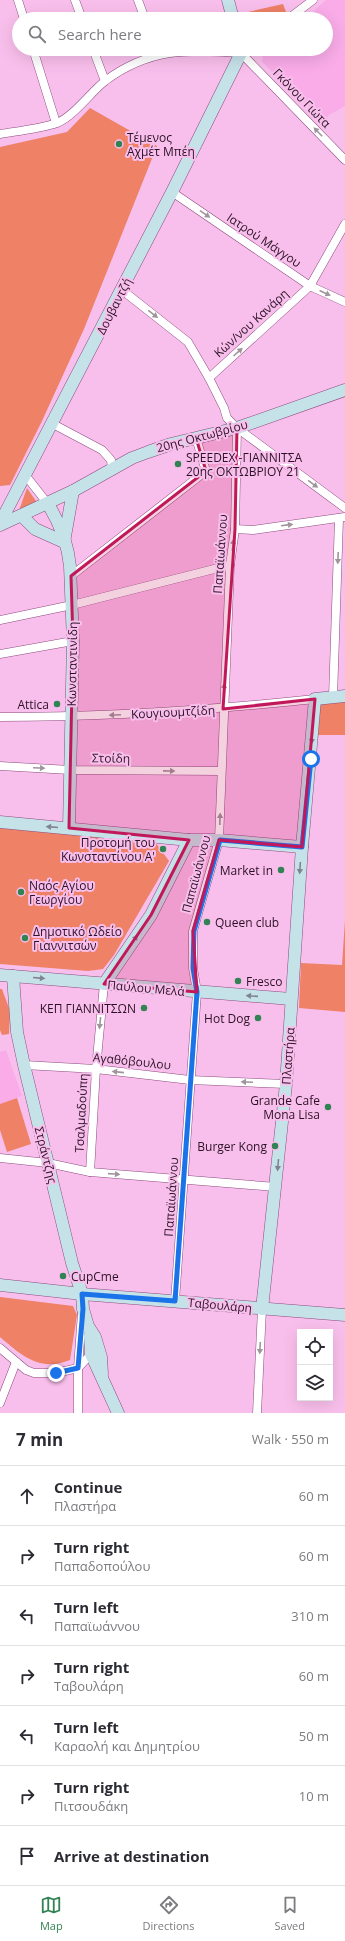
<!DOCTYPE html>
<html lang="en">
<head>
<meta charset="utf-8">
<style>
  :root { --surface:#fff; --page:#f2f2f3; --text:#2b2b33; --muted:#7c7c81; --line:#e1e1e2; --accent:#328354 }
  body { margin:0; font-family:"Open Sans",sans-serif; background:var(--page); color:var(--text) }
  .controls { position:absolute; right:12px; bottom:12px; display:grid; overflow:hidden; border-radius:0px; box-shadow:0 4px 16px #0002 }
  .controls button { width:36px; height:36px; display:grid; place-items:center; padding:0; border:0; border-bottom:1px solid var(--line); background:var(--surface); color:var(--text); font:20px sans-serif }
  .stop { position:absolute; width:12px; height:12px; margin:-9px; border:3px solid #1a73e8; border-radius:50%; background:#fff }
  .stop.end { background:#1a73e8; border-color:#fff; box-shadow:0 1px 4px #0008 }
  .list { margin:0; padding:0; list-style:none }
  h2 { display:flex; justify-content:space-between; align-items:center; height:52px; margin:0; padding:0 16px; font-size:17px }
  h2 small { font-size:13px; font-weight:400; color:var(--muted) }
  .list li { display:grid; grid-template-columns:26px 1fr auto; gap:12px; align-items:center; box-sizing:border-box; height:60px; padding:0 16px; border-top:1px solid var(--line) }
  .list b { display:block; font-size:15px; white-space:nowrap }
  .list p { margin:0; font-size:13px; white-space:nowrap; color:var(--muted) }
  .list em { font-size:13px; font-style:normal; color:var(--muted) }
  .icon { flex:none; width:22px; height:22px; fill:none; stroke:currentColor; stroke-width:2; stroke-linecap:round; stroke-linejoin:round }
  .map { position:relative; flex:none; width:345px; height:1413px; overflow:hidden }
  .search { position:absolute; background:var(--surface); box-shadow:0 4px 16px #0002; left:12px; right:12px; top:12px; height:44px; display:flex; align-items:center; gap:10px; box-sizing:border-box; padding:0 14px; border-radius:22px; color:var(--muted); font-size:15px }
  .sheet { height:472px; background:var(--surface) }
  nav { display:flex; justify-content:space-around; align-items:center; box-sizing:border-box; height:56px; border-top:1px solid var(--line); background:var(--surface); font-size:11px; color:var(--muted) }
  nav a { display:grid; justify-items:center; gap:2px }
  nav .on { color:var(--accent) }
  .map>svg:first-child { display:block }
  .built { fill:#f9ace8 }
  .green { fill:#ee8166 }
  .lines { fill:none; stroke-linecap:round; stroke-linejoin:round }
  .street-casing { stroke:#8b4c7f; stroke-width:9 }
  .secondary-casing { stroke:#8b4c7f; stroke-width:13 }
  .street { stroke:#fff; stroke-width:8 }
  .secondary { stroke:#c6e2e9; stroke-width:12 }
  .oneway { fill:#a0949d }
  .oneway2 { fill:#808491 }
  .route { stroke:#1a73e8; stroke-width:5 }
  .marked { fill:#c2185b; fill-opacity:0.2; stroke:#c2185b; stroke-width:3; stroke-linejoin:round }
  .poi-dot { fill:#328354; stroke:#f9bfec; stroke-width:1.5 }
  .labels { text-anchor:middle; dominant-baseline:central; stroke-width:4; stroke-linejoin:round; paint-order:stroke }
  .street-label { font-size:12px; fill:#2b1126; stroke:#f9bfec }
  .poi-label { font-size:12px; fill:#2b1126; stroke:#f9bfec; text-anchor:start }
</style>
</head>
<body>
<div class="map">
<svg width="345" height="1413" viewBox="0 0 345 1413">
  <rect width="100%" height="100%" fill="#f9bfec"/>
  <!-- built -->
  <g class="built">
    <polygon points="326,0 345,0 345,106 329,115 324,122 262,62 264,49 326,49 326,19 305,19"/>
    <polygon points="6,1050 22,1096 0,1104 0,1052"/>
  </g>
  <!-- green -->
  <g class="green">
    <polygon points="283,4 288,17 283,19 240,19 239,14"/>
    <polygon points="90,108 157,146 84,329 42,421 10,485 0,486 0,147 67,132"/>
    <polygon points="27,488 38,504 17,516"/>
    <polygon points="319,697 345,697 345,735 317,735"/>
    <polygon points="0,825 153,839 169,861 114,955 103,969 88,971 0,964"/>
    <polygon points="345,920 345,1012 299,1008 301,963 342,965"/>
    <polygon points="0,989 2,989 10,1011 9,1034 2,1035 0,1030"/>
    <polygon points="17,1098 31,1144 7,1152 0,1130 0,1104"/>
    <path d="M0 1297 73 1306 77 1315 70 1360C40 1372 22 1356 0 1337Z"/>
  </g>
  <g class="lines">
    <defs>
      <g id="street">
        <polyline points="18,0 24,19"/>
        <polyline points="75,0 82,19"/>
        <polyline points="138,0 145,19"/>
        <polyline points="288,19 313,0"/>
        <polyline points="33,49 56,123"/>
        <polyline points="93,49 105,81"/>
        <path d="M0 134C18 131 39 129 57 123 74 116 90 93 105 81 149 48 189 49 241 53L345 160"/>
        <polyline points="172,192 310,286 345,302"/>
        <polyline points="122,290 188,342 209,378 224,408 227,418 237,428 345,508"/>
        <polyline points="209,378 310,286 345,224"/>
        <polyline points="53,424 102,450 111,460 112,469"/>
        <polyline points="26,476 48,504"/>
        <polyline points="235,529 253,530 345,517"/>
        <polyline points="71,576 206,471 196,438"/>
        <polyline points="0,620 72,605 230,565"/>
        <polyline points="0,654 73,641"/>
        <polyline points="333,697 339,519"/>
        <path d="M0 717C105 717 210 710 315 699"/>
        <polyline points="0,766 70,770 221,771"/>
        <polyline points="24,1065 96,1069 190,1080 286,1084"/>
        <polyline points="0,1158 48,1163 90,1172 276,1187"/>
        <polyline points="90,1172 96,1069 104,984"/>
        <polyline points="175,1301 197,992 193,968 193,931 219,840 230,565 235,529 237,428"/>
        <polyline points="0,1348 26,1370 34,1373 56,1373 78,1368 91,1354"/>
        <polyline points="0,1403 16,1362"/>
        <polyline points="78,1413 78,1368 82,1313"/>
        <polyline points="257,1413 262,1309"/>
      </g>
      <g id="secondary">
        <polyline points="228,0 233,19"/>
        <path d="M48 504C59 522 68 545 70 566L73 641 69 828"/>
        <polyline points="22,516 35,529 64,542 73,491"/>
        <polyline points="0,523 172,192 241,53 240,49"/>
        <polyline points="0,525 73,491 132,458 148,452 171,444 237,428 345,390"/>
        <polyline points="0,822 189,840 219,840 302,847"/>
        <polyline points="0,975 291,999"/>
        <polyline points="13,976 17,1032 24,1065 72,1263 82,1294 83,1309 88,1326 95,1337 101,1357 102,1374"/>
        <polyline points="104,984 151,915 189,840"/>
        <polyline points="0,1285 82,1294 345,1315"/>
        <polyline points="262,1309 286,1084 302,847 315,699 345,696"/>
        <polyline points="90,1336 91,1354 118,1413"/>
      </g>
    </defs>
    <!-- street casing -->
    <use href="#street" class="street-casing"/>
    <!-- secondary casing -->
    <use href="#secondary" class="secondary-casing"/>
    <!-- street -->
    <use href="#street" class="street"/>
    <!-- secondary -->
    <use href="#secondary" class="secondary"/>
  </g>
  <!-- one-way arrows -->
  <defs><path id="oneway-solid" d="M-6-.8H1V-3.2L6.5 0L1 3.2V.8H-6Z"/></defs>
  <g class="oneway">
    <use href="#oneway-solid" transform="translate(318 132) rotate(-134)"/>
    <use href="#oneway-solid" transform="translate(205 214) rotate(34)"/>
    <use href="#oneway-solid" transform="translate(325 293) rotate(25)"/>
    <use href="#oneway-solid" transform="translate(153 314) rotate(38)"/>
    <use href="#oneway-solid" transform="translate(238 352) rotate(-42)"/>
    <use href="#oneway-solid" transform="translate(313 484) rotate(36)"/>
    <use href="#oneway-solid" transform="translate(287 525) rotate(-7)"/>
    <use href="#oneway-solid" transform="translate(233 545) rotate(-83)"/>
    <use href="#oneway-solid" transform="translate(338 558) rotate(92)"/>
    <use href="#oneway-solid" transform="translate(224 689) rotate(-87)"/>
    <use href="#oneway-solid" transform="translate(115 715) rotate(177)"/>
    <use href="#oneway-solid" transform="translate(39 768) rotate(3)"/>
    <use href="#oneway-solid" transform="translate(169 771) rotate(1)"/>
    <use href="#oneway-solid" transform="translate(220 819) rotate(-88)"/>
    <use href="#oneway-solid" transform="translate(100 1023) rotate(96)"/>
    <use href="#oneway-solid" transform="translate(118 1072) rotate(-174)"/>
    <use href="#oneway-solid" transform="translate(247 1082) rotate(-178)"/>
    <use href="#oneway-solid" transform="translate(114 1174) rotate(4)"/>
    <use href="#oneway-solid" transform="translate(260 1348) rotate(93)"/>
  </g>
  <g class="oneway2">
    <use href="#oneway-solid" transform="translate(312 738) rotate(94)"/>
    <use href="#oneway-solid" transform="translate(52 827) rotate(-175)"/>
    <use href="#oneway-solid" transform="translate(300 868) rotate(94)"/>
    <use href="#oneway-solid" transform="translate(134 940) rotate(-56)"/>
    <use href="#oneway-solid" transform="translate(39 978) rotate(5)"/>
    <use href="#oneway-solid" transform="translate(252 996) rotate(-176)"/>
    <use href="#oneway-solid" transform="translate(278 1165) rotate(95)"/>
  </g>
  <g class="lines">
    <!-- route -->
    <polyline class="route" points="56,1373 78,1368 83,1309 82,1294 175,1301 197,992 193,968 194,931 220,840 302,847 311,759"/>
  </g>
  <!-- marked area -->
  <path class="marked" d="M237 428 235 529 223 709 315 699 302 847 219 840 193 931 197 992 104 984 151 915 189 840 69 828 73 641 71 576 206 471 196 438Z"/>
  <!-- markers -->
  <g class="poi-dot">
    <circle cx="119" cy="144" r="4"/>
    <circle cx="178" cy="464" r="4"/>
    <circle cx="57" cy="704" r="4"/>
    <circle cx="163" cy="849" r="4"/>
    <circle cx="281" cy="870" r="4"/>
    <circle cx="21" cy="892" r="4"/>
    <circle cx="207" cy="922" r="4"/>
    <circle cx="25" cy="938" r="4"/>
    <circle cx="238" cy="981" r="4"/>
    <circle cx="144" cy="1008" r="4"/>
    <circle cx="258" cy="1018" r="4"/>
    <circle cx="328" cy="1107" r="4"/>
    <circle cx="275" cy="1146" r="4"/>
    <circle cx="63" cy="1276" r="4"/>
  </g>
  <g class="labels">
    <!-- street labels -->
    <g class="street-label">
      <text transform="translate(302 98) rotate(46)">Γκόνου Γιώτα</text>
      <text transform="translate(264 240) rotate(34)">Ιατρού Μάγγου</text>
      <text transform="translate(114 306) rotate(-63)">Δουβαντζή</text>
      <text transform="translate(251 323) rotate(-42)">Κών/νου Κανάρη</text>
      <text transform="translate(202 436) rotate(-15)">20ης Οκτωβρίου</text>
      <text transform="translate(220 554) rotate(-86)">Παπαϊωάννου</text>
      <text transform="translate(72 664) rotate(-89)">Κωνσταντινίδη</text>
      <text transform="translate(173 712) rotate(-3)">Κουγιουμτζίδη</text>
      <text transform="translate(111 758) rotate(1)">Στοίδη</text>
      <text transform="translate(196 874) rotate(-75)">Παπαϊωάννου</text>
      <text transform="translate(146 988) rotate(5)">Παύλου Μελά</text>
      <text transform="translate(288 1056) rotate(-86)">Πλαστήρα</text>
      <text transform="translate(132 1061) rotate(6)">Αγαθόβουλου</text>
      <text transform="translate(81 1113) rotate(-87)">Τσαλμαδούπη</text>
      <text transform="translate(46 1155) rotate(76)">Στράντζης</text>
      <text transform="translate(171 1197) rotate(-86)">Παπαϊωάννου</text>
      <text transform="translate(220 1305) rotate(5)">Ταβουλάρη</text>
    </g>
    <!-- poi labels -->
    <g class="poi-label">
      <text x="127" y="137">Τέμενος<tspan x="127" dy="14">Αχμέτ Μπέη</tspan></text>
      <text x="186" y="457">SPEEDEX -ΓΙΑΝΝΙΤΣΑ<tspan x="186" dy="14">20ης ΟΚΤΩΒΡΙΟΥ 21</tspan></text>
      <text x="49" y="704" text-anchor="end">Attica</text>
      <text x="155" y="842" text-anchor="end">Προτομή του<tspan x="155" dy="14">Κωνσταντίνου Α'</tspan></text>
      <text x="273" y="870" text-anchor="end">Market in</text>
      <text x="29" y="885">Ναός Αγίου<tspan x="29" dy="14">Γεωργίου</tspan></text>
      <text x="215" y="922">Queen club</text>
      <text x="33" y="931">Δημοτικό Ωδείο<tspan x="33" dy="14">Γιαννιτσών</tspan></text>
      <text x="246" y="981">Fresco</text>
      <text x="136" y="1008" text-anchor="end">ΚΕΠ ΓΙΑΝΝΙΤΣΩΝ</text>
      <text x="250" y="1018" text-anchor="end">Hot Dog</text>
      <text x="320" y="1100" text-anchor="end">Grande Cafe<tspan x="320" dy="14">Mona Lisa</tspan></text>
      <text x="267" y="1146" text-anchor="end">Burger Kong</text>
      <text x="71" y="1276">CupCme</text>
    </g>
  </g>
</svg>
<div class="controls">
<button><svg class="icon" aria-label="locate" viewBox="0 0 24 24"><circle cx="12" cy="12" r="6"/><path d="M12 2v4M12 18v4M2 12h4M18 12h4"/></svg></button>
<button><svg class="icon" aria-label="layers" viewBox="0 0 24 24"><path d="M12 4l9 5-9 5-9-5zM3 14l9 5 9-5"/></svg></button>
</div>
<div class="stop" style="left:311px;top:759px"></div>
<div class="stop end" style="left:56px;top:1373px"></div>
<div class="search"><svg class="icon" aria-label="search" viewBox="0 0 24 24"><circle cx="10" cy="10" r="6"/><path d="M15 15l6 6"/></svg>Search here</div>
</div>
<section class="sheet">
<h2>7 min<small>Walk · 550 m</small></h2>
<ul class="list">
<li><svg class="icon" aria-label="ahead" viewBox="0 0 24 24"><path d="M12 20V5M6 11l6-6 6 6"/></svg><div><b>Continue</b><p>Πλαστήρα</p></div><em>60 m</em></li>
<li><svg class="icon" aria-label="right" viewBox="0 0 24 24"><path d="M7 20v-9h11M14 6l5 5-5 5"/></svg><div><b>Turn right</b><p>Παπαδοπούλου</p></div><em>60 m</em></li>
<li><svg class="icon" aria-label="left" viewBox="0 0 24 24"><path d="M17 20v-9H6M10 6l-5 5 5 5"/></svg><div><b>Turn left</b><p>Παπαϊωάννου</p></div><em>310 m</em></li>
<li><svg class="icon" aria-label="right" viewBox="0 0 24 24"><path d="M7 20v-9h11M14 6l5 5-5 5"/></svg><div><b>Turn right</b><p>Ταβουλάρη</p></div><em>60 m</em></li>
<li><svg class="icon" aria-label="left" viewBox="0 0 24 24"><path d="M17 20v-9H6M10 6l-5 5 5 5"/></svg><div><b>Turn left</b><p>Καραολή και Δημητρίου</p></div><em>50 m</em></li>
<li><svg class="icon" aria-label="right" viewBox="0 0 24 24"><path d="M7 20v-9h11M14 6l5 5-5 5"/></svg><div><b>Turn right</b><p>Πιτσουδάκη</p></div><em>10 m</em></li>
<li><svg class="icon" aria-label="arrive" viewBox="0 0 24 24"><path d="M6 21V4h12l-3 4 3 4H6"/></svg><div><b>Arrive at destination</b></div></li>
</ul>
</section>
<nav>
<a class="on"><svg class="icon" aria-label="map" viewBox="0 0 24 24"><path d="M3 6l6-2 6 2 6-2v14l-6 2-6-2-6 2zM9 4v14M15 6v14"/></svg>Map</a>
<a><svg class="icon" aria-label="directions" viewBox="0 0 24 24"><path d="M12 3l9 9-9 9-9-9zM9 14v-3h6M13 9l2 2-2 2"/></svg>Directions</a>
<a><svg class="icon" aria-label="saved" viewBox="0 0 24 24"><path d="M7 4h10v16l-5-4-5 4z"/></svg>Saved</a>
</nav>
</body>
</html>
